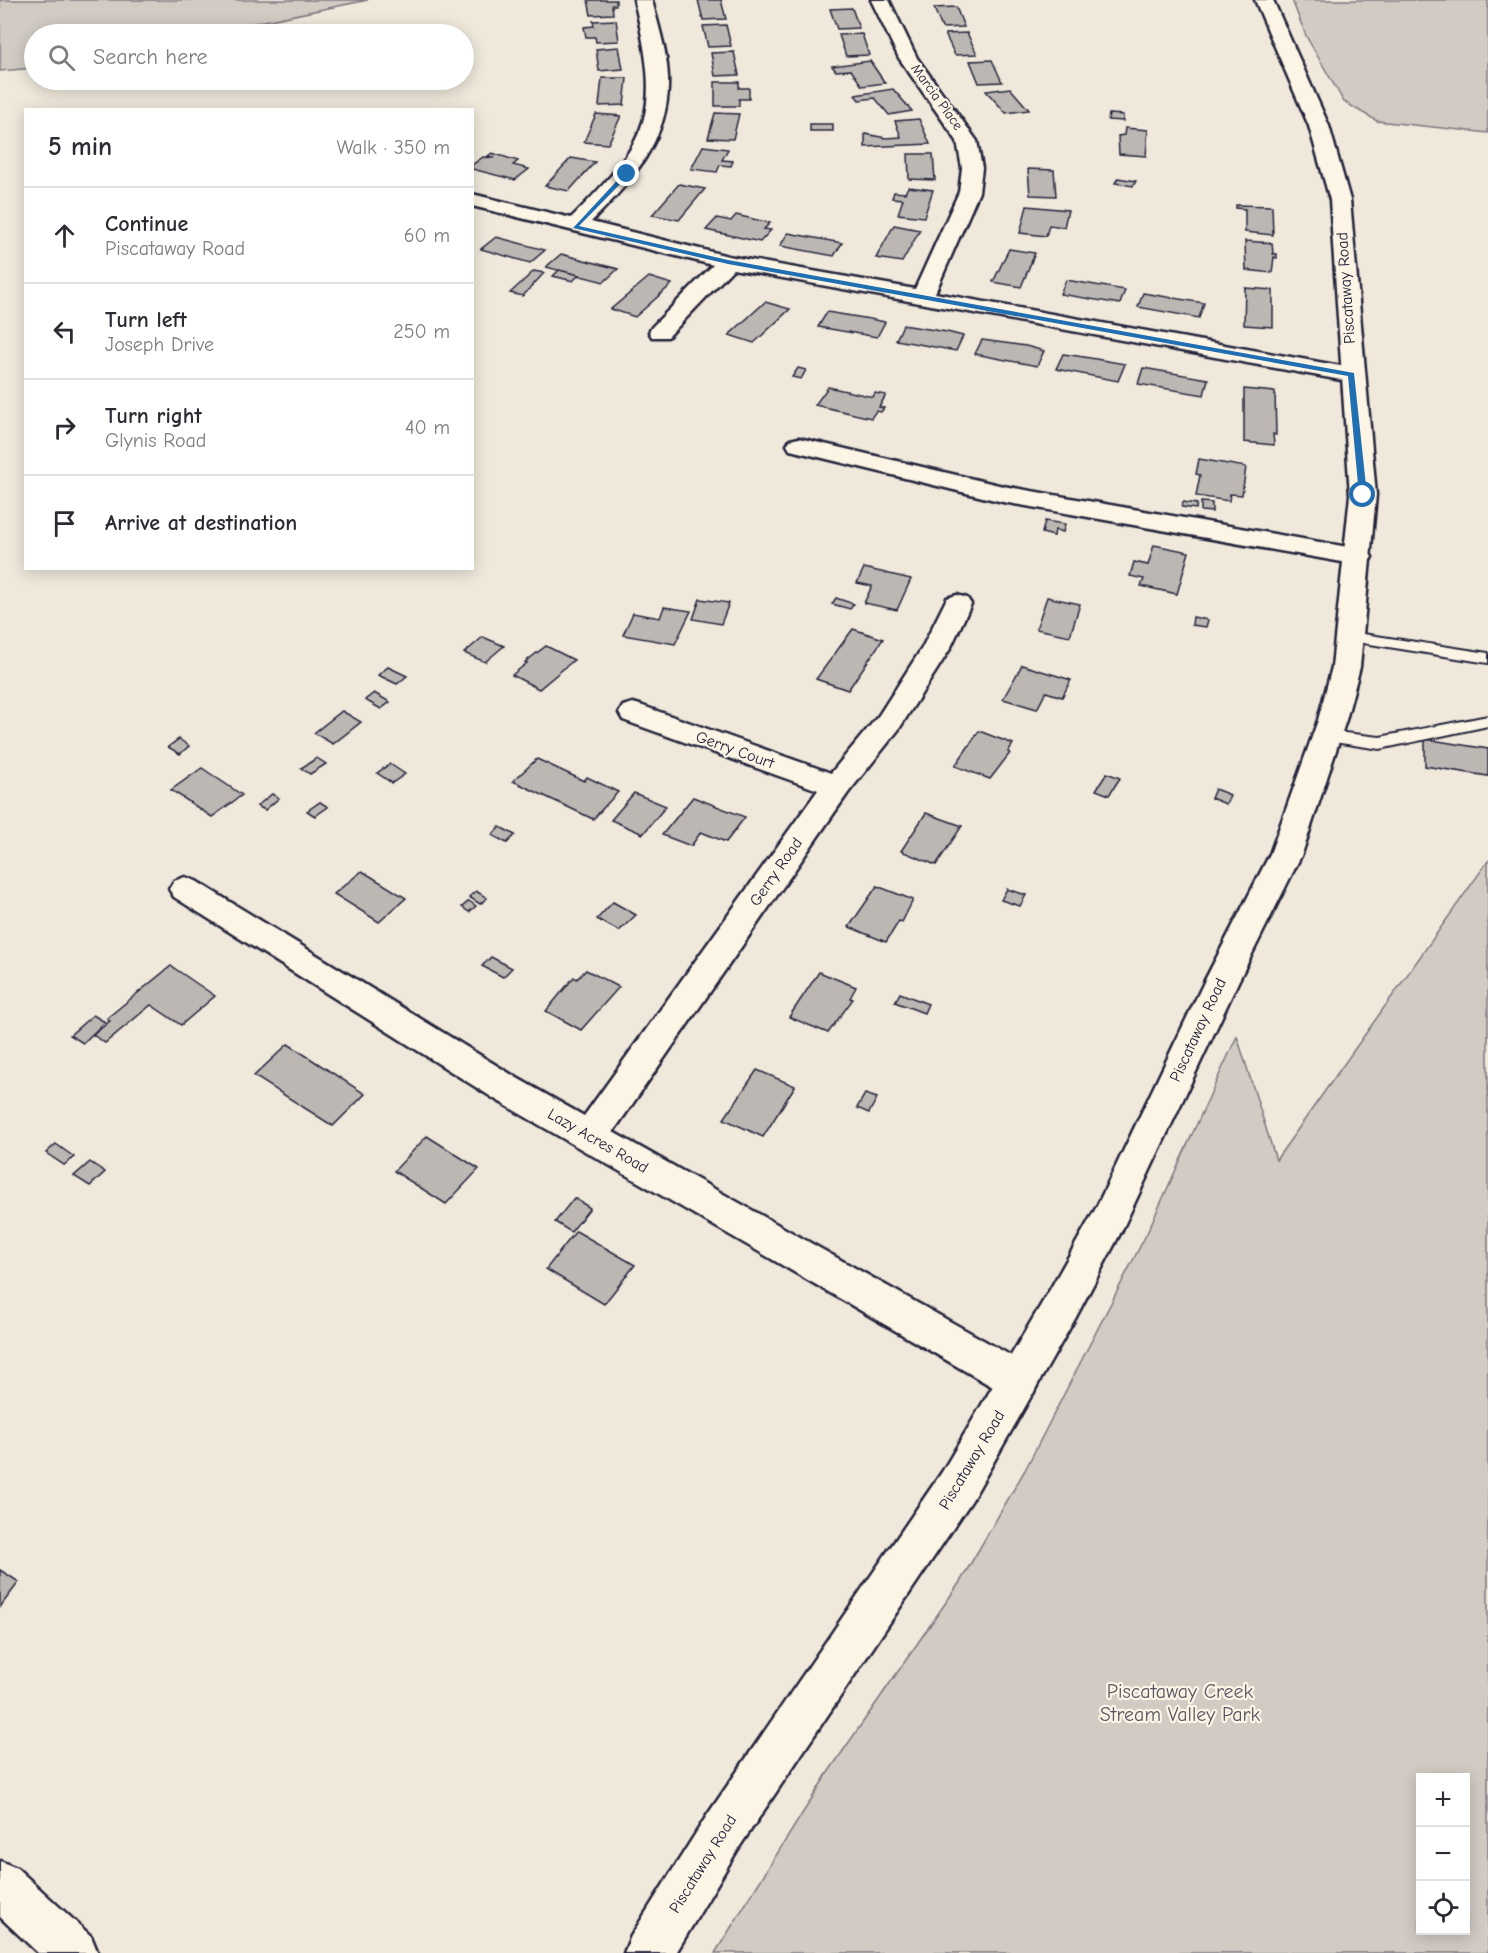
<!DOCTYPE html>
<html lang="en">
<head>
<meta charset="utf-8">
<style>
  :root { --surface:#fff; --page:#f7f7f7; --text:#2b2b33; --muted:#7c7c81; --line:#e1e1e2 }
  body { margin:0; font-family:"Comic Neue",sans-serif; background:var(--page); color:var(--text) }
  .controls { position:absolute; right:18px; bottom:18px; display:grid; overflow:hidden; border-radius:0px; box-shadow:0 3px 15px #0003 }
  .controls button { width:54px; height:54px; display:grid; place-items:center; padding:0; border:0; border-bottom:2px solid var(--line); background:var(--surface); color:var(--text); font:30px sans-serif }
  .stop { position:absolute; width:18px; height:18px; margin:-14px; border:4px solid #1f6fb2; border-radius:50%; background:#fff }
  .stop.end { background:#1f6fb2; border-color:#fff; box-shadow:0 2px 6px #0008 }
  .list { margin:0; padding:0; list-style:none }
  h2 { display:flex; justify-content:space-between; align-items:center; height:78px; margin:0; padding:0 24px; font-size:26px }
  h2 small { font-size:20px; font-weight:400; color:var(--muted) }
  .list li { display:grid; grid-template-columns:39px 1fr auto; gap:18px; align-items:center; box-sizing:border-box; height:96px; padding:0 24px; border-top:2px solid var(--line) }
  .list b { display:block; font-size:22px; white-space:nowrap }
  .list p { margin:0; font-size:20px; white-space:nowrap; color:var(--muted) }
  .list em { font-size:20px; font-style:normal; color:var(--muted) }
  .icon { flex:none; width:33px; height:33px; fill:none; stroke:currentColor; stroke-width:2; stroke-linecap:round; stroke-linejoin:round }
  .map { position:relative; flex:none; width:1488px; height:1953px; overflow:hidden }
  .search { position:absolute; background:var(--surface); box-shadow:0 3px 15px #0003; left:24px; top:24px; width:450px; height:66px; display:flex; align-items:center; gap:15px; box-sizing:border-box; padding:0 21px; border-radius:33px; color:var(--muted); font-size:22px }
  .panel { position:absolute; background:var(--surface); box-shadow:0 3px 15px #0003; left:24px; top:108px; width:450px; height:462px; border-radius:0px }
  .map>svg:first-child { display:block }
  .green { fill:#d1cbc3; stroke:#7a767f; stroke-width:1.5; fill-rule:evenodd }
  .building { fill:#bcb7b3; stroke:#22223b; stroke-width:1.5 }
  .lines { fill:none; stroke-linecap:round; stroke-linejoin:round }
  .service-casing { stroke:#22223b; stroke-width:4 }
  .minor-casing { stroke:#22223b; stroke-width:5 }
  .primary-casing { stroke:#22223b; stroke-width:5 }
  .service { fill:#fcf5e5; fill-rule:evenodd }
  .minor { fill:#fcf5e5; fill-rule:evenodd }
  .primary { fill:#fcf5e5; fill-rule:evenodd }
  .route { fill:#1f6fb2 }
  .labels { text-anchor:middle; dominant-baseline:central; stroke-width:4.5; stroke-linejoin:round; paint-order:stroke }
  .far-street-label { font-size:14px; fill:#22223b; stroke:#fcf5e5 }
  .street-label { font-size:16px; fill:#22223b; stroke:#fcf5e5 }
  .near-park-label { font-size:20px; fill:#575564; stroke:#fcf5e5 }
</style>
</head>
<body>
<div class="map">
<svg width="1488" height="1953" viewBox="0 0 1488 1953">
  <rect width="100%" height="100%" fill="#efe8db"/>
  <filter id="ink" filterUnits="userSpaceOnUse"><feTurbulence type="fractalNoise" baseFrequency=".0167" numOctaves="2"/><feDisplacementMap in="SourceGraphic" scale="12" xChannelSelector="R" yChannelSelector="G"/><feConvolveMatrix kernelMatrix="1 2 1 2 8 2 1 2 1" color-interpolation-filters="sRGB"/></filter>
  <g filter="url(#ink)">
    <!-- green -->
    <g class="green">
      <polygon points="0,0 368,0 201,34 34,34 34,68 0,71"/>
      <polygon points="1292,0 1488,0 1488,133 1377,121 1344,102 1306,36"/>
      <path d="M1488 861V1953H715L827 1774 960 1582 1025 1470 1147 1233 1237 1036 1276 1160ZM1420 1778H1466V1930H1420Z"/>
    </g>
    <!-- building -->
    <g class="building">
      <polygon points="588,0 616,0 616,5 612,5 613,14 591,15"/>
      <polygon points="698,0 721,0 726,19 703,20"/>
      <polygon points="956,7 964,27 942,28 934,8"/>
      <polygon points="852,8 859,28 837,29 830,9"/>
      <polygon points="616,20 619,41 596,42 595,37 586,37 584,27 594,26 593,21"/>
      <polygon points="726,25 731,46 708,47 703,26"/>
      <polygon points="967,33 977,54 955,55 945,34"/>
      <polygon points="862,34 869,55 846,56 839,35"/>
      <polygon points="619,47 623,69 599,71 596,49"/>
      <polygon points="734,52 739,75 715,76 711,53"/>
      <polygon points="992,60 1002,82 979,83 970,61"/>
      <polygon points="870,61 885,83 862,86 851,70 836,71 832,66"/>
      <polygon points="602,78 627,78 624,105 599,106"/>
      <polygon points="715,82 739,82 739,88 749,88 749,99 739,99 739,106 715,106"/>
      <polygon points="1010,88 1029,110 1006,113 986,91"/>
      <polygon points="893,89 912,111 889,115 875,98 859,100 855,95"/>
      <polygon points="715,113 739,114 733,139 708,138"/>
      <polygon points="596,114 621,116 608,144 584,142"/>
      <polygon points="1109,114 1123,115 1123,121 1108,120"/>
      <polygon points="919,119 930,144 865,147 865,134 886,138 901,137 895,121"/>
      <rect x="810" y="124" width="23" height="7"/>
      <polygon points="1125,128 1148,130 1146,156 1119,154 1118,136 1124,135"/>
      <polygon points="703,146 728,149 722,160 733,161 731,166 720,165 717,172 691,169"/>
      <polygon points="492,153 518,161 513,165 529,169 515,180 472,169 472,165 483,157 494,158 488,156"/>
      <polygon points="908,154 933,154 935,180 909,179"/>
      <polygon points="571,158 595,162 569,191 545,186"/>
      <polygon points="1028,169 1054,170 1056,196 1030,195"/>
      <polygon points="1118,178 1136,181 1133,186 1115,183"/>
      <polygon points="679,184 705,189 679,220 652,215"/>
      <polygon points="908,187 933,190 924,217 898,214 903,199 892,198 894,192 905,193"/>
      <polygon points="1236,205 1272,206 1273,235 1245,232 1245,209 1236,208"/>
      <polygon points="1027,206 1068,210 1064,227 1049,225 1046,236 1020,233"/>
      <polygon points="736,215 770,223 764,229 771,230 760,242 706,230 717,218 731,221"/>
      <polygon points="894,225 920,230 902,262 876,258"/>
      <polygon points="788,233 842,243 834,256 780,246"/>
      <polygon points="496,237 545,250 530,263 481,249"/>
      <polygon points="1245,241 1272,243 1273,254 1277,254 1277,258 1274,257 1272,273 1246,270"/>
      <polygon points="1009,249 1035,253 1021,287 993,282"/>
      <polygon points="561,254 618,269 604,282 546,267"/>
      <polygon points="559,270 579,275 573,281 553,276"/>
      <polygon points="534,271 544,273 523,296 510,293"/>
      <polygon points="649,277 672,284 635,317 611,309"/>
      <polygon points="1066,280 1125,290 1120,304 1060,294"/>
      <polygon points="1245,288 1273,290 1273,327 1244,325"/>
      <polygon points="1143,293 1204,303 1199,318 1138,307"/>
      <polygon points="765,302 790,309 754,343 729,335"/>
      <polygon points="827,312 870,319 885,322 877,337 818,327"/>
      <polygon points="903,325 947,332 963,336 956,351 896,340"/>
      <polygon points="982,340 1026,346 1044,351 1037,366 975,354"/>
      <polygon points="1063,354 1084,357 1125,364 1118,381 1056,369"/>
      <polygon points="798,368 806,370 801,379 792,377"/>
      <polygon points="1143,368 1208,379 1204,395 1138,384"/>
      <polygon points="828,387 873,397 875,393 886,395 879,407 884,408 881,412 876,411 871,418 815,405"/>
      <polygon points="1244,389 1275,392 1276,435 1273,434 1274,445 1244,442"/>
      <polygon points="1199,459 1246,467 1242,495 1230,494 1229,501 1196,496 1200,475 1196,474"/>
      <polygon points="1183,502 1197,504 1196,509 1182,507"/>
      <polygon points="1201,502 1212,503 1212,512 1201,511"/>
      <polygon points="1045,521 1065,524 1063,532 1055,530 1054,536 1042,533"/>
      <polygon points="1154,545 1189,552 1177,594 1141,586 1144,579 1130,576 1134,562 1148,565"/>
      <polygon points="864,568 911,579 897,610 864,603 872,586 857,583"/>
      <polygon points="1047,597 1080,604 1070,636 1036,629"/>
      <polygon points="836,598 854,604 850,609 832,604"/>
      <polygon points="700,599 729,603 721,624 693,619"/>
      <polygon points="664,607 691,611 675,644 623,635 633,613 660,618"/>
      <polygon points="1193,617 1208,620 1206,627 1192,625"/>
      <polygon points="853,629 883,639 848,690 816,679"/>
      <polygon points="483,637 504,646 485,662 464,653"/>
      <polygon points="546,646 574,660 539,689 512,675 527,663 525,662"/>
      <polygon points="1022,665 1071,680 1062,697 1046,692 1037,709 1003,699"/>
      <polygon points="388,667 407,676 397,684 378,675"/>
      <polygon points="374,693 390,702 381,709 365,700"/>
      <polygon points="342,711 361,722 333,744 314,733"/>
      <polygon points="979,731 1013,744 1008,752 1010,753 990,779 955,766"/>
      <polygon points="179,739 189,746 180,754 168,747"/>
      <polygon points="1425,739 1488,749 1488,776 1425,766"/>
      <polygon points="317,758 326,764 310,774 301,768"/>
      <polygon points="537,759 584,781 587,777 618,792 593,819 513,781"/>
      <polygon points="390,764 405,774 392,783 377,773"/>
      <polygon points="202,768 242,795 212,817 171,790"/>
      <polygon points="1107,773 1120,778 1109,795 1096,790"/>
      <polygon points="1215,789 1230,795 1226,804 1211,798"/>
      <polygon points="634,793 666,806 643,834 611,820"/>
      <polygon points="272,794 279,798 265,810 257,806"/>
      <polygon points="693,797 745,817 726,842 701,832 691,846 662,835"/>
      <polygon points="320,802 328,807 315,816 307,811"/>
      <polygon points="926,813 962,826 936,865 901,851"/>
      <polygon points="500,827 515,835 507,843 492,835"/>
      <polygon points="362,871 406,898 379,922 334,894"/>
      <polygon points="877,886 913,900 902,922 899,921 886,942 849,927"/>
      <polygon points="1007,889 1026,895 1020,906 1001,900"/>
      <polygon points="476,891 487,898 480,904 469,897"/>
      <polygon points="469,901 476,906 469,912 462,907"/>
      <polygon points="613,902 636,915 619,931 597,919"/>
      <polygon points="491,957 512,968 503,977 482,966"/>
      <polygon points="171,966 215,996 181,1025 151,1005 105,1043 93,1035 110,1021 107,1018"/>
      <polygon points="586,970 619,987 581,1030 546,1011 574,977 577,979"/>
      <polygon points="819,972 856,987 850,998 853,999 828,1033 789,1017"/>
      <polygon points="900,993 928,1004 924,1013 895,1002"/>
      <polygon points="93,1015 105,1022 83,1043 70,1035"/>
      <polygon points="288,1044 365,1094 333,1126 254,1076"/>
      <polygon points="757,1070 795,1086 763,1137 724,1119"/>
      <polygon points="865,1094 877,1098 869,1113 857,1108"/>
      <polygon points="427,1136 479,1169 446,1204 394,1171"/>
      <polygon points="56,1144 74,1157 64,1165 46,1153"/>
      <polygon points="90,1162 105,1172 90,1186 74,1176"/>
      <polygon points="574,1198 590,1208 571,1232 555,1222"/>
      <polygon points="576,1231 635,1265 604,1304 546,1269"/>
      <polygon points="0,1570 19,1582 0,1607"/>
    </g>
    <g class="lines">
      <defs>
        <g id="service">
          <polygon points="1350,632 1488,653 1488,663 1345,640 1342,637"/>
          <polygon points="1488,716 1488,726 1380,749 1327,741 1319,736 1327,731 1380,737"/>
        </g>
        <g id="minor">
          <path d="M634 0H652C658 25 667 51 668 77 671 138 631 182 591 222L728 256 915 289 959 192 962 168 957 141 899 58 871 0H889L917 58 977 141 982 168 979 192 935 293 1352 368 1360 370 1364 375 1360 380 1352 382 733 269 668 337H652L649 332 652 327 713 265 472 206V194L571 218C653 137 661 112 634 0Z"/>
          <polygon points="799,438 1003,486 1359,549 1368,551 1372,557 1368,563 1359,565 1003,502 790,450 787,445 790,440"/>
          <polygon points="957,595 967,598 971,604 950,649 899,729 848,793 613,1132 1033,1368 1039,1381 1033,1394 1019,1399 1005,1394 493,1098 174,897 169,889 174,881 185,877 196,881 517,1078 584,1116 818,790 623,720 619,713 623,706 633,703 643,706 831,773 879,715 922,648 947,598"/>
          <polygon points="0,1861 17,1868 91,1936 98,1953 38,1953 0,1917"/>
        </g>
        <polygon id="primary" points="1255,0 1273,0 1329,126 1350,200 1376,495 1360,667 1346,720 1302,854 1238,982 1122,1230 1076,1317 972,1500 738,1849 676,1953 624,1953 631,1936 706,1817 942,1472 1048,1293 1096,1208 1204,982 1270,854 1318,720 1332,667 1350,495 1330,200 1309,126"/>
      </defs>
      <!-- service casing -->
      <use href="#service" class="service-casing"/>
      <!-- minor casing -->
      <use href="#minor" class="minor-casing"/>
      <!-- primary casing -->
      <use href="#primary" class="primary-casing"/>
      <!-- service -->
      <use href="#service" class="service"/>
      <!-- minor -->
      <use href="#minor" class="minor"/>
      <!-- primary -->
      <use href="#primary" class="primary"/>
    </g>
  </g>
  <!-- route -->
  <polygon class="route" points="625,172 630,174 579,226 728,260 1354,373 1367,495 1363,497 1359,495 1348,376 728,264 573,228"/>
  <g class="labels">
    <!-- far-street labels -->
    <g class="far-street-label">
      <text transform="translate(937 97) rotate(54)">Marcia Place</text>
    </g>
    <!-- street labels -->
    <g class="street-label">
      <text transform="translate(1346 288) rotate(-94)">Piscataway Road</text>
      <text transform="translate(735 750) rotate(20)">Gerry Court</text>
      <text transform="translate(776 872) rotate(-55)">Gerry Road</text>
      <text transform="translate(1198 1030) rotate(-65)">Piscataway Road</text>
      <text transform="translate(598 1141) rotate(30)">Lazy Acres Road</text>
      <text transform="translate(972 1460) rotate(-59)">Piscataway Road</text>
      <text transform="translate(703 1864) rotate(-58)">Piscataway Road</text>
    </g>
    <!-- near-park labels -->
    <g class="near-park-label">
      <text x="1180" y="1691">Piscataway Creek<tspan x="1180" dy="23">Stream Valley Park</tspan></text>
    </g>
  </g>
</svg>
<div class="controls">
<button>+</button>
<button>−</button>
<button><svg class="icon" aria-label="locate" viewBox="0 0 24 24"><circle cx="12" cy="12" r="6"/><path d="M12 2v4M12 18v4M2 12h4M18 12h4"/></svg></button>
</div>
<div class="stop" style="left:1363px;top:495px"></div>
<div class="stop end" style="left:627px;top:174px"></div>
<div class="search"><svg class="icon" aria-label="search" viewBox="0 0 24 24"><circle cx="10" cy="10" r="6"/><path d="M15 15l6 6"/></svg>Search here</div>
<section class="panel">
<h2>5 min<small>Walk · 350 m</small></h2>
<ul class="list">
<li><svg class="icon" aria-label="ahead" viewBox="0 0 24 24"><path d="M12 20V5M6 11l6-6 6 6"/></svg><div><b>Continue</b><p>Piscataway Road</p></div><em>60 m</em></li>
<li><svg class="icon" aria-label="left" viewBox="0 0 24 24"><path d="M17 20v-9H6M10 6l-5 5 5 5"/></svg><div><b>Turn left</b><p>Joseph Drive</p></div><em>250 m</em></li>
<li><svg class="icon" aria-label="right" viewBox="0 0 24 24"><path d="M7 20v-9h11M14 6l5 5-5 5"/></svg><div><b>Turn right</b><p>Glynis Road</p></div><em>40 m</em></li>
<li><svg class="icon" aria-label="arrive" viewBox="0 0 24 24"><path d="M6 21V4h12l-3 4 3 4H6"/></svg><div><b>Arrive at destination</b></div></li>
</ul>
</section>
</div>
</body>
</html>
